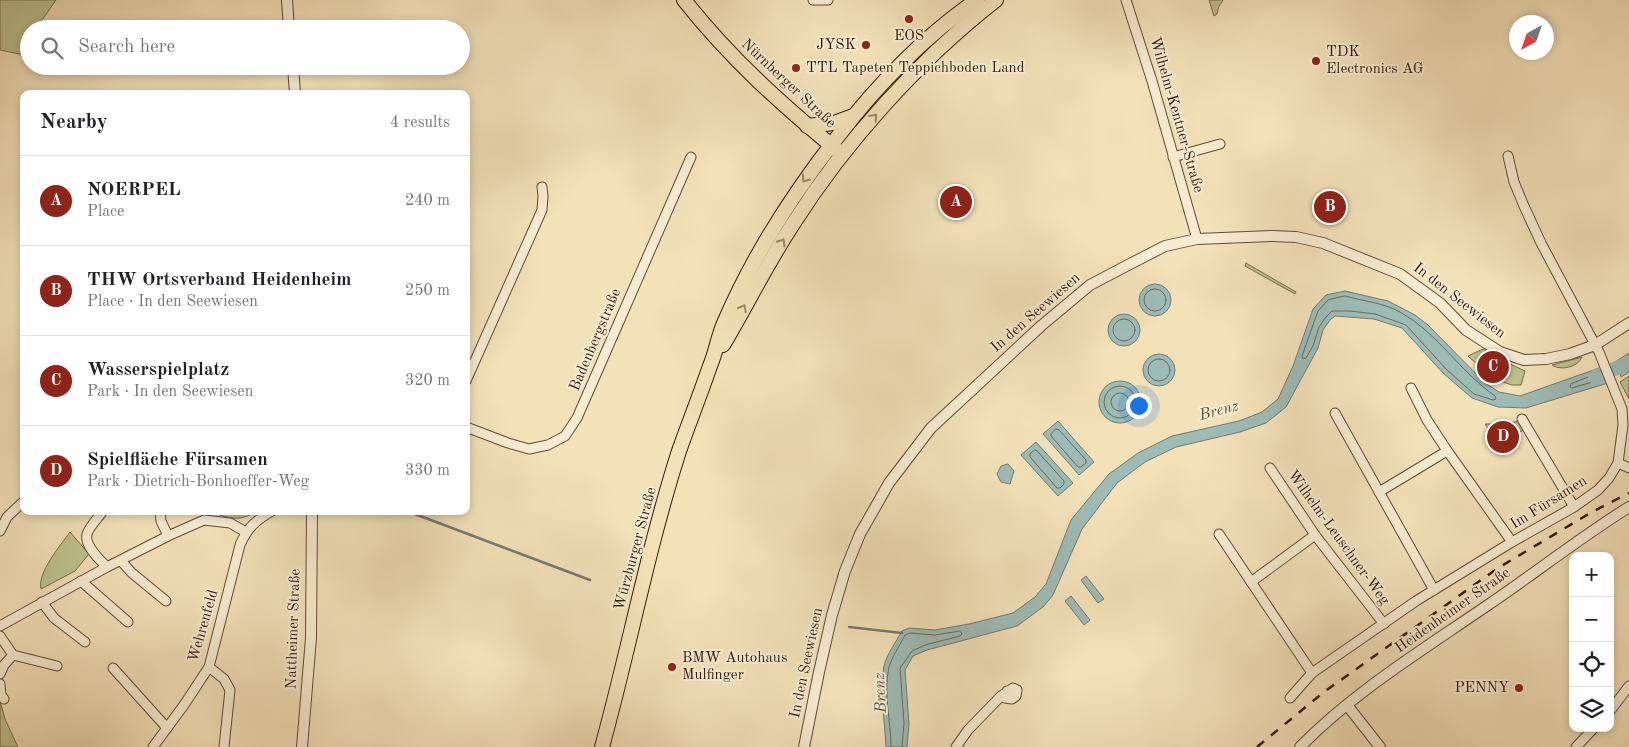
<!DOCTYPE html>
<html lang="en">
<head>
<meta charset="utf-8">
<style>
  :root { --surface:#fff; --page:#f6f6f6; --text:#202124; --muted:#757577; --line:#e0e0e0; --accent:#8f2418 }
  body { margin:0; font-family:"Old Standard TT",serif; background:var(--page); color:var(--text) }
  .controls { position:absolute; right:15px; bottom:15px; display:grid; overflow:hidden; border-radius:10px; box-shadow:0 2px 8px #0003 }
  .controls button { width:45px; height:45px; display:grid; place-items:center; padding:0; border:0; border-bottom:1px solid var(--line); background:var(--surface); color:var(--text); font:25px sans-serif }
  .compass { position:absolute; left:1509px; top:15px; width:45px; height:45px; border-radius:50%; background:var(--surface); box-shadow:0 2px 8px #0003; rotate:220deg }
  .you { position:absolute; left:1138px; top:405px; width:18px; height:18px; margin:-12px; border:4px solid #fff; border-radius:50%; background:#1a73e8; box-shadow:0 0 0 8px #1a73e833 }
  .badge { display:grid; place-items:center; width:32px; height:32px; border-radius:50%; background:var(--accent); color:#fff; font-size:16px; font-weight:700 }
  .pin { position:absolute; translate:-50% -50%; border:2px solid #fff; box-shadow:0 1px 5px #0006 }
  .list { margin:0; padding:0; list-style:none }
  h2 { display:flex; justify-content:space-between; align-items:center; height:65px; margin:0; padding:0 20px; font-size:21px }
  h2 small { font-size:16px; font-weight:400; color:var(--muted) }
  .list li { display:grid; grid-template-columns:32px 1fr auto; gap:15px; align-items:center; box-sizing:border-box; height:90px; padding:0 20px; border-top:1px solid var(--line) }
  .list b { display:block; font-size:19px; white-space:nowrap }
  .list p { margin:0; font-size:16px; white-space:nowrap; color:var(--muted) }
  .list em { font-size:16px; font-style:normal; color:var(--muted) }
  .icon { flex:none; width:28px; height:28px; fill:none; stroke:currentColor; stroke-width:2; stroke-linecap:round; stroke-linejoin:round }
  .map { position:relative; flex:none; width:1629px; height:747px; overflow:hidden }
  .search { position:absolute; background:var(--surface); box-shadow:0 2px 8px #0003; left:20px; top:20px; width:450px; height:55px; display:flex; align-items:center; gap:12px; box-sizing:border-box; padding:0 18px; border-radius:28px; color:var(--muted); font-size:19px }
  .panel { position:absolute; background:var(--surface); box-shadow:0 2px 8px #0003; left:20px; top:90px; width:450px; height:425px; border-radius:10px }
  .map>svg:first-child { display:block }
  .green { fill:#bdc28d; stroke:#796d4c }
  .water { fill:#9dbcb6; stroke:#737a72 }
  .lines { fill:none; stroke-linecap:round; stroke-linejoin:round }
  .shore { stroke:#696a61; stroke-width:1 }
  .stream { stroke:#737a72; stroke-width:2.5 }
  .river { stroke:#9dbcb6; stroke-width:14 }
  .minor-casing { stroke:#644a37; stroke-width:11 }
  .tertiary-casing { stroke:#644a37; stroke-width:12 }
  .primary-casing { stroke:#35180c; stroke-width:16 }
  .minor { stroke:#f7ecd1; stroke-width:9 }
  .tertiary { stroke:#f7ecd1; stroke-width:10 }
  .primary { stroke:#f3e1b8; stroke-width:14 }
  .rail { stroke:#35180c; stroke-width:2.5; stroke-dasharray:9 9; stroke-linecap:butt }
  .oneway { stroke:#9e876b }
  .poi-dot { fill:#8f2418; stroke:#f7ecd1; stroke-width:2 }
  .labels { text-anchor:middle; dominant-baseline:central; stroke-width:4; stroke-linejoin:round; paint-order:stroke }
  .poi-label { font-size:15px; fill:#35180c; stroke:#f7ecd1; text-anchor:start }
  .street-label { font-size:15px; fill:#35180c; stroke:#f7ecd1 }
  .water-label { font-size:16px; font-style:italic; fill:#595148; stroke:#f7ecd1 }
</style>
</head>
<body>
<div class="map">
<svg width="1629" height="747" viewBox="0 0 1629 747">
  <rect width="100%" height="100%" fill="#f3e1b8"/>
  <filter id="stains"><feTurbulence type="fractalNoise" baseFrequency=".004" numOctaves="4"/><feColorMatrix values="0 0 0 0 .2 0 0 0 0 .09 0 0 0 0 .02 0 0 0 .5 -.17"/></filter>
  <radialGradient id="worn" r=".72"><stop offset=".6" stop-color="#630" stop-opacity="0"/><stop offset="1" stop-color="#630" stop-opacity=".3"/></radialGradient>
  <!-- green -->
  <g class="green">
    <polygon points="0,0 56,0 40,23 39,29 29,29 29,56 0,50"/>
    <polygon points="1209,0 1223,0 1219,6 1217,14 1214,16"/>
    <polygon points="1246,263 1296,292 1295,294 1245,266"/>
    <polygon points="1483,349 1507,362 1499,380 1486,372 1468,356"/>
    <path d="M1582 357C1578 367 1561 371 1552 365Z"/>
    <polygon points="1508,363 1525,371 1521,385 1512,385 1500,381"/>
    <polygon points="1629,376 1629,399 1620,382"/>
    <polygon points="1520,421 1525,429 1499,444 1485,424 1504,424"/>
    <path d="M230 511H257C241 520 238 520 219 515L220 513Z"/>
    <path d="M70 532 89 554 75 571 41 589C37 573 60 546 70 532Z"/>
    <polygon points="0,701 5,719 18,747 0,747"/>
  </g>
  <!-- water -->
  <g class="water">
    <circle cx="1155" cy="300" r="16"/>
    <path d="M1345 291 1388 301 1415 315 1428 325 1485 383 1499 392 1520 396 1602 367 1608 383 1526 408 1498 407 1472 398 1443 373 1402 328 1374 319 1335 316 1330 320 1323 330 1318 348 1286 407 1266 423 1240 432 1176 447 1145 462 1117 483 1082 529 1053 595 1043 607 1017 626 927 650 913 656 905 670 909 724 907 747H886C885 722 879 689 884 666 887 654 896 642 902 631L909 628 935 630 969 624 1013 613 1035 597 1046 584 1071 520 1109 474 1138 453 1172 436 1239 421 1262 412 1278 399 1293 366 1313 309 1326 295Z"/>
    <circle cx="1124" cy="330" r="16"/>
    <polygon points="1629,353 1629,372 1621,377 1615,362"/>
    <circle cx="1159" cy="370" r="16"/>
    <circle cx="1120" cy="402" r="21"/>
    <polygon points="1058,421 1094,462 1079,475 1043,434"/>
    <polygon points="1036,442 1073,483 1058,496 1021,455"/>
    <polygon points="1008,464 1014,471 1010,484 1001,482 997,474 1001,466"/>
    <polygon points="1086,576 1104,599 1098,603 1081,580"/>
    <polygon points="1071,596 1090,620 1084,625 1065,601"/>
  </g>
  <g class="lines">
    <!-- shore -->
    <g class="shore">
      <circle cx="1155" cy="300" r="11"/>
      <path d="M1345 296C1363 301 1384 303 1400 312 1438 333 1460 372 1495 396L1496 399 1493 400 1474 394 1446 369 1406 325 1375 314 1350 311H1332L1326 317 1319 327 1313 346 1306 358 1303 359 1302 356 1318 311 1328 300Z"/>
      <circle cx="1124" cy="330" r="11"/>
      <circle cx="1159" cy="370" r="11"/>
      <polygon points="1597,374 1600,377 1599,380 1572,388 1570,387 1571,384"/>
      <circle cx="1120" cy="402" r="16"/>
      <circle cx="1120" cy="402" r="9"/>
      <polygon points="1056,429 1059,430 1086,460 1086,463 1081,467 1078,467 1051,436 1051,434"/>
      <polygon points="1035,450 1037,451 1064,481 1064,484 1060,488 1057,488 1030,457 1030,454"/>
      <path d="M891 747C891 721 883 693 889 667 892 657 900 645 905 635L910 633 935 635 960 631 962 634 960 636 925 645 912 651 900 668 904 723 902 747"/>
    </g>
    <!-- stream -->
    <g class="stream">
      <polyline points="407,511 590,580"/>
      <polyline points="849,627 902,633"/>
    </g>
    <!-- river -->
    <polyline class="river" points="1595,377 1629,363"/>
    <defs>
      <g id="minor">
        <polyline points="813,0 828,0"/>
        <polyline points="1126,0 1152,81 1197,239"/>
        <polyline points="1173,157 1220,144"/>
        <polyline points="466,381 542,210 543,196 542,187"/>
        <polyline points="1411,388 1427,420 1446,449 1512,542"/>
        <polyline points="1335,413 1434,590"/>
        <polyline points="1522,419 1574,507"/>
        <polyline points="466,427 508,443 529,449 548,445 565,436 577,418 691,157"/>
        <polyline points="1618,463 1629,468"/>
        <polyline points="1270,468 1315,535 1384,624"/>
        <polyline points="1379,492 1447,451"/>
        <path d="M103 511C98 518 89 527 87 534 84 546 100 560 107 567"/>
        <polyline points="160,511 161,521 168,536"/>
        <polyline points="0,531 7,517 24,501"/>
        <polyline points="1219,534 1312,673"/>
        <polyline points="121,561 132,573 166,601"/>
        <polyline points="81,581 128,622"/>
        <polyline points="1251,582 1315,535"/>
        <polyline points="42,602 54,618 85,642"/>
        <polyline points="0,626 107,567 168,536 204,520 230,523 246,532"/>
        <polyline points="0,636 13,655 57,666"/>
        <polyline points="209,667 224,679 230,690 224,747"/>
        <polyline points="113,668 167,728"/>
        <polyline points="0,674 4,665 13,655"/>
        <polyline points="0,684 1,695 4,699"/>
        <polyline points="1290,698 1312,673 1416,601 1512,542 1574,507 1598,490 1609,478 1618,463 1623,425 1622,409 1599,352 1541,243 1524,206 1514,182 1508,156"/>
        <polyline points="1610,711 1629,686"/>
        <path d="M153 747 184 705 209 667 240 545C247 528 256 520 272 511"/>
        <polyline points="956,747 968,730 1001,696 1013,688 1017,690 1016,696 1012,699 1005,698 1005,695 1007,691"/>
        <polyline points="1576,747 1594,728"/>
      </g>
      <g id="tertiary">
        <polyline points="287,0 289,29"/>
        <polyline points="293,66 295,94"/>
        <polyline points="1347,705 1380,747"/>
        <polyline points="302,747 311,638 312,511"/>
        <polyline points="804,747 819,672 832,615 845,571 860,534 889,483 931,428 1041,326 1090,285 1130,264 1165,246 1197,239 1272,236 1296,237 1323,243 1400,274 1440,303 1466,330 1500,352 1524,360 1546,359 1570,354 1595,345 1629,323"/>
        <path d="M1300 747C1355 691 1424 649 1488 605 1535 573 1581 537 1629 507"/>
      </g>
      <g id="primary">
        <path d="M684 0C730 58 781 104 838 151"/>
        <polyline points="807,126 834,123 853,116"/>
        <path d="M723 345C747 305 767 263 793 224 845 142 919 60 996 0"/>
        <path d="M602 747C629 649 648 548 679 451 689 423 700 395 710 366 716 352 718 336 725 321 754 254 794 192 839 135 877 85 926 35 977 0"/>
      </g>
    </defs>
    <!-- minor casing -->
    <use href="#minor" class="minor-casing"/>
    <!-- tertiary casing -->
    <use href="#tertiary" class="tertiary-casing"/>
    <!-- primary casing -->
    <use href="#primary" class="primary-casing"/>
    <!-- minor -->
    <use href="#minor" class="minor"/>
    <!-- tertiary -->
    <use href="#tertiary" class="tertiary"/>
    <!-- primary -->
    <use href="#primary" class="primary"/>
    <!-- rail -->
    <polyline class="rail" points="1257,747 1324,692 1498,568 1592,512 1629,493"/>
  </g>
  <!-- one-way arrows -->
  <defs><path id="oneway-chevron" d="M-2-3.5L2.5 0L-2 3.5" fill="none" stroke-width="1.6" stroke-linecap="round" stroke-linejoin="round" transform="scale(1.25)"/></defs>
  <g class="oneway">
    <use href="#oneway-chevron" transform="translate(874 117) rotate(-49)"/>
    <use href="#oneway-chevron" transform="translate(805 179) rotate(125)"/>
    <use href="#oneway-chevron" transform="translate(782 242) rotate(-58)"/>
    <use href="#oneway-chevron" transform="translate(743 308) rotate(-62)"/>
  </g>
  <!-- markers -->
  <g class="poi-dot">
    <circle cx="909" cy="19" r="5"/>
    <circle cx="866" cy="45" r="5"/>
    <circle cx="1316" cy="61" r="5"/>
    <circle cx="796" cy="68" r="5"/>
    <circle cx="672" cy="667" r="5"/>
    <circle cx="1519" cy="688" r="5"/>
  </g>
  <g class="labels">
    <!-- poi labels -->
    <g class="poi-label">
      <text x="909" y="36" text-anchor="middle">EOS</text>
      <text x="856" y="45" text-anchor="end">JYSK</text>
      <text x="1326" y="52">TDK<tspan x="1326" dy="17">Electronics AG</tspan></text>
      <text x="806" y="68">TTL Tapeten Teppichboden Land</text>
      <text x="682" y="658">BMW Autohaus<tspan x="682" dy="17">Mulfinger</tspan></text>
      <text x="1509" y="688" text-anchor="end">PENNY</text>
    </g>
    <!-- street labels -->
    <g class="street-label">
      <text transform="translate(788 84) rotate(43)">Nürnberger Straße</text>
      <text transform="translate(1176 115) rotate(74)">Wilhelm-Kentner-Straße</text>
      <text transform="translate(1459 301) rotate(38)">In den Seewiesen</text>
      <text transform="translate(1036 313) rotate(-41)">In den Seewiesen</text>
      <text transform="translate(596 340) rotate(-67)">Badenbergstraße</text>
      <text transform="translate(1549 503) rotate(-32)">Im Fürsamen</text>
      <text transform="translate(1338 538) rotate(54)">Wilhelm-Leuschner-Weg</text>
      <text transform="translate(636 549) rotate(-75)">Würzburger Straße</text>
      <text transform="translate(1453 611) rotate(-35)">Heidenheimer Straße</text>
      <text transform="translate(204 626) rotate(-74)">Wehrenfeld</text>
      <text transform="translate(294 629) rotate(-88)">Nattheimer Straße</text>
      <text transform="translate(807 663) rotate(-78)">In den Seewiesen</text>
    </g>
    <!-- water labels -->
    <g class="water-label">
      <text transform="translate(1219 411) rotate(-15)">Brenz</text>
      <text transform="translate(881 693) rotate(-93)">Brenz</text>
    </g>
  </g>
  <rect width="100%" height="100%" filter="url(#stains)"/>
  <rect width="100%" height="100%" fill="url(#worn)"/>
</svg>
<div class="controls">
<button>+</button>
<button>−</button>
<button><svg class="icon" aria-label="locate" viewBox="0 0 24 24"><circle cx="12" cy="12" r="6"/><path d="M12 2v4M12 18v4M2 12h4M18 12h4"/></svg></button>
<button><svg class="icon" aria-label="layers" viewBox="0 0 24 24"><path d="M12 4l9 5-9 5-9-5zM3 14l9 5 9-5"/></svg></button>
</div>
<svg class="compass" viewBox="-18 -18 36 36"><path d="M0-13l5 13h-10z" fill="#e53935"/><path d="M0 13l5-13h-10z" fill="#757577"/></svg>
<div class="you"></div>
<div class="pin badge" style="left:956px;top:202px">A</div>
<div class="pin badge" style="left:1330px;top:207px">B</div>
<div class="pin badge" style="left:1493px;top:367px">C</div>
<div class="pin badge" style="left:1503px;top:437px">D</div>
<div class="search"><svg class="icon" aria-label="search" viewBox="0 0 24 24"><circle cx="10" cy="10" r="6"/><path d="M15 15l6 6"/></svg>Search here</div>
<section class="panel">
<h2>Nearby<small>4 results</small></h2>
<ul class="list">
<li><span class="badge">A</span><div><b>NOERPEL</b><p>Place</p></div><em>240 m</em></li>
<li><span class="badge">B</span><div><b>THW Ortsverband Heidenheim</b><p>Place · In den Seewiesen</p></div><em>250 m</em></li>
<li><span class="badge">C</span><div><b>Wasserspielplatz</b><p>Park · In den Seewiesen</p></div><em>320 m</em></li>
<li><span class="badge">D</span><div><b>Spielfläche Fürsamen</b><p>Park · Dietrich-Bonhoeffer-Weg</p></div><em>330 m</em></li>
</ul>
</section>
</div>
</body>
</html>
